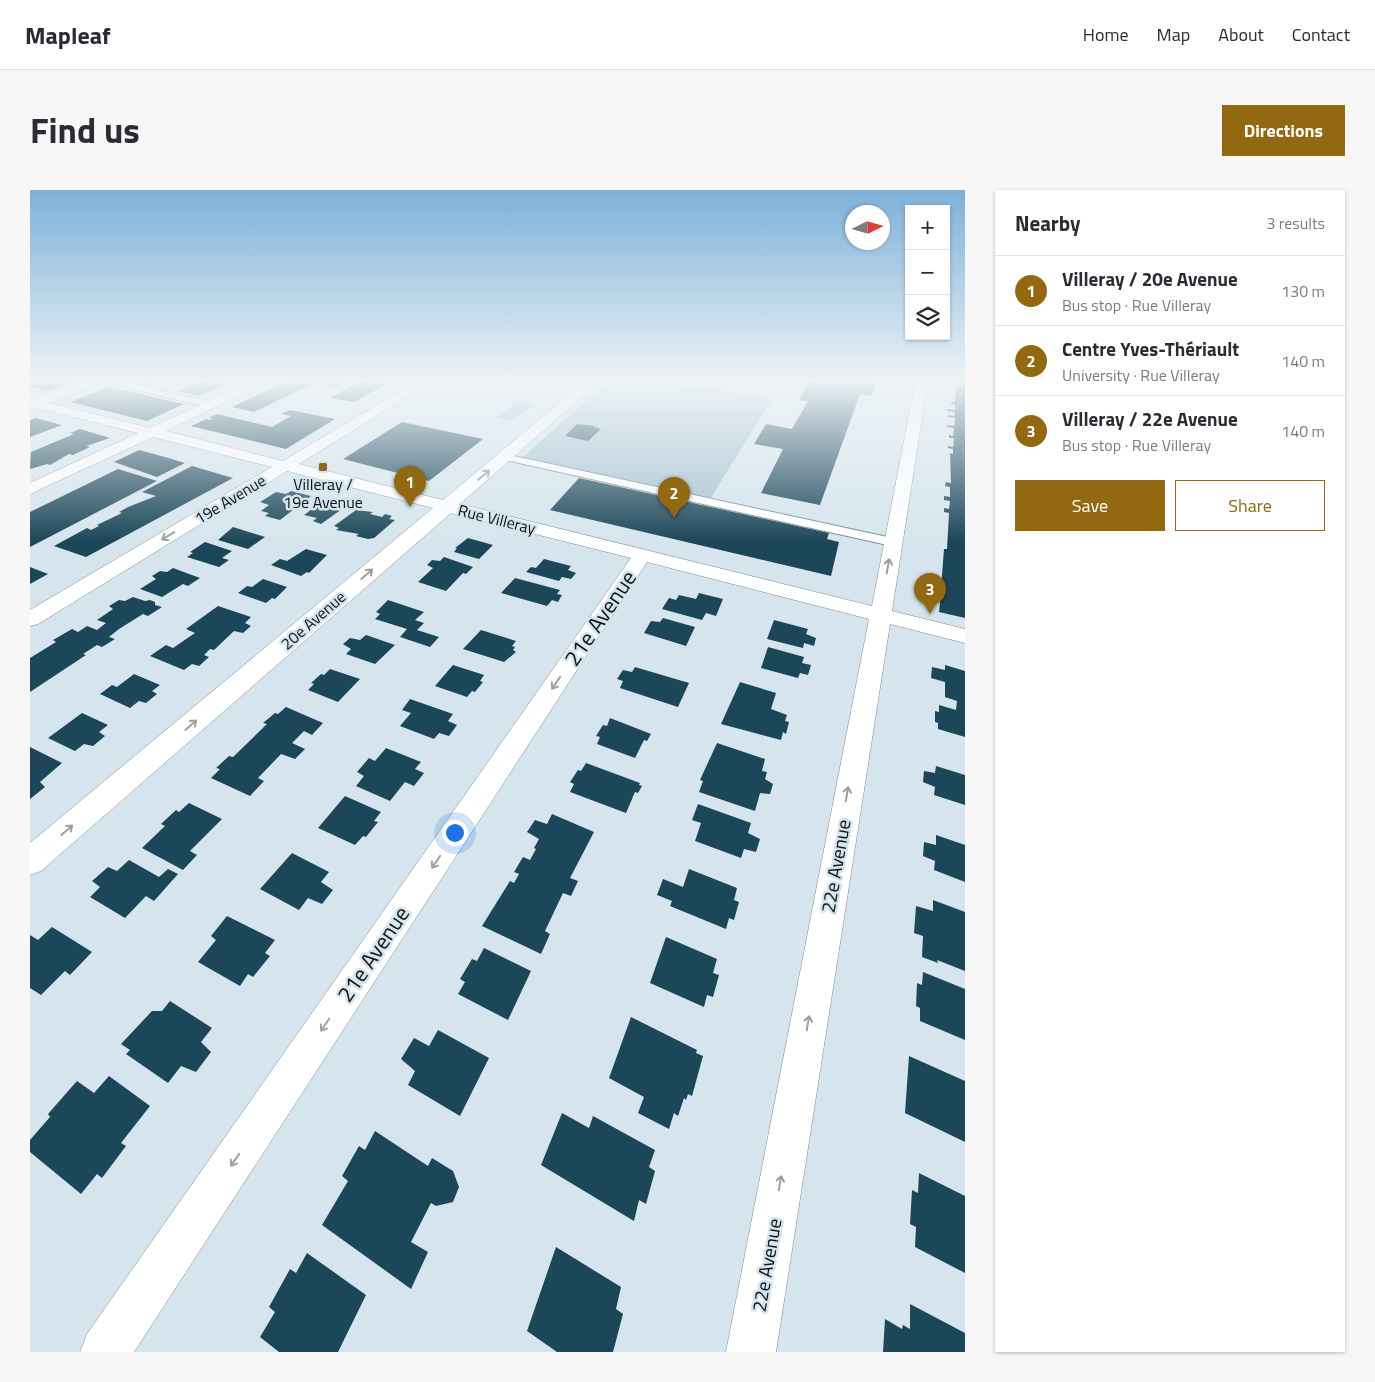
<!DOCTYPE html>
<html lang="en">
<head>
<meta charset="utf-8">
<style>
  :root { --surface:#fff; --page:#f7f7f7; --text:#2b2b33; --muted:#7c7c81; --line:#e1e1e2; --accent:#926811 }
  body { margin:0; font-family:"Titillium Web",sans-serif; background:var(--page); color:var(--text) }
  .controls { position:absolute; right:15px; top:15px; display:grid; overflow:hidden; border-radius:0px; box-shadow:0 1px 4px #0004 }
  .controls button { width:45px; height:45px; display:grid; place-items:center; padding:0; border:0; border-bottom:1px solid var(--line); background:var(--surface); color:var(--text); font:25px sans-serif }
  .compass { position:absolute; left:815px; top:15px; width:45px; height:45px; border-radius:50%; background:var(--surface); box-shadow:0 1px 4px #0004; rotate:85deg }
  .you { position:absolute; left:424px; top:642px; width:18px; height:18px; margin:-12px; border:4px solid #fff; border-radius:50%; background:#1a73e8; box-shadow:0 0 0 8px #1a73e833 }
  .badge { display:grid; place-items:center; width:32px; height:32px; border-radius:50%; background:var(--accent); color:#fff; font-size:16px; font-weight:700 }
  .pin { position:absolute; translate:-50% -41px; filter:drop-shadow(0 1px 2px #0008) }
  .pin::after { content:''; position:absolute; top:26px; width:18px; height:15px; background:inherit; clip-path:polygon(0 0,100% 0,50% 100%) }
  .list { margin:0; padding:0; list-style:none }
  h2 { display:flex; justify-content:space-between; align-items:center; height:65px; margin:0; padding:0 20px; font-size:21px }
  h2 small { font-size:16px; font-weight:400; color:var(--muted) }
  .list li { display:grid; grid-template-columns:32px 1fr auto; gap:15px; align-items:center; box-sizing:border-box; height:70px; padding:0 20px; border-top:1px solid var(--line) }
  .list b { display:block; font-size:19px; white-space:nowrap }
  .list p { margin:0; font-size:16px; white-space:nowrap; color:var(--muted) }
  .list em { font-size:16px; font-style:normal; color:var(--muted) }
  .actions { display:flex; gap:10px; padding:15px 20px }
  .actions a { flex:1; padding:11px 0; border:1px solid var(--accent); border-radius:0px; text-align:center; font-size:18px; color:var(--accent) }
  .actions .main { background:var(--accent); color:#fff }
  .icon { flex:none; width:28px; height:28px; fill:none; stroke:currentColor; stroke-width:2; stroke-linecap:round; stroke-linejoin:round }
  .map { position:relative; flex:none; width:935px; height:1162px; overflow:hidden; border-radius:0px }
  header { display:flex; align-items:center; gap:30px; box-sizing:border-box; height:70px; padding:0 25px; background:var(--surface); border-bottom:1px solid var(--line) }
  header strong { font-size:24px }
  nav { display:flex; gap:28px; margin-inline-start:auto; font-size:18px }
  .intro { display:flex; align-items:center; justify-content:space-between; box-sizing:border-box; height:120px; padding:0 30px }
  h1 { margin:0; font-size:35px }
  .button { padding:12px 22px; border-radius:0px; background:var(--accent); color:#fff; font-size:18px; font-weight:700 }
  main { display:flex; gap:30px; padding:0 30px }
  aside { flex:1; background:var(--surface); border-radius:0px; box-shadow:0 1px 4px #0004 }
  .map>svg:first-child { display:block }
  .green { fill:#a6c2d0 }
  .building { fill:#1c4759 }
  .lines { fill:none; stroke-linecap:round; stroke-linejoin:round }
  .service-casing { stroke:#7f8d94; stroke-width:2 }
  .minor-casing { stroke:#7f8d94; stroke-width:1 }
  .service { fill:#fff; fill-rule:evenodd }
  .minor { fill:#fff; fill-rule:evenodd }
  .oneway { stroke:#9ea0a1 }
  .poi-dot { fill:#926811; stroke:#d6e5ed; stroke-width:2 }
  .labels { text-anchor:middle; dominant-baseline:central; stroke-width:5; stroke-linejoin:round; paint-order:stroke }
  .far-poi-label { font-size:16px; fill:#0d1215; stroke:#d6e5ed }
  .far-street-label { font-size:16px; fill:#0d1215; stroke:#d6e5ed }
  .street-label { font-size:19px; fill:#0d1215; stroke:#d6e5ed }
  .near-street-label { font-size:22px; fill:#0d1215; stroke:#d6e5ed }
</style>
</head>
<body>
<header>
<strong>Mapleaf</strong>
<nav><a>Home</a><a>Map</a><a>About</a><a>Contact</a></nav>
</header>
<div class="intro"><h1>Find us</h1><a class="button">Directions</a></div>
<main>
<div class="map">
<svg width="935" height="1162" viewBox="0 0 935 1162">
  <rect width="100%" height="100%" fill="#d6e5ed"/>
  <!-- green -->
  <g class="green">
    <polygon points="580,189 620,189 742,209 680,309 492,268"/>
    <polygon points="487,212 503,215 481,231 466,228"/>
  </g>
  <!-- building -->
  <g class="building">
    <polygon points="0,189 48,189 48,190 18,201 0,197"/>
    <polygon points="104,189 134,189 120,195 101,191"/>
    <polygon points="175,189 205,189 169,206 148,201"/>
    <polygon points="262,189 318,189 305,197 284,193 224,222 202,217"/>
    <polygon points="335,189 365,189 324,212 301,208"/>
    <polygon points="780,189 847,189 842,206 830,204 790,315 731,303 753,259 724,254 736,234 762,239 778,211 769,210"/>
    <polygon points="927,189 935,189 935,428 909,422 911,404 908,403 908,398 911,398 914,359 917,359 919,323 914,322 914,318 919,319 920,311 914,310 914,306 920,307 920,297 915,296 916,292 921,293 920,263 923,264 923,259 918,258 918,256 923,257 924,248 919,248 919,245 923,246 924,238 917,237 917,235 924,236 925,228 918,227 918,225 924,226 925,222 917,221 917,219 925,220 925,215 921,214 921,212 925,212"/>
    <polygon points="79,197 154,214 117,231 40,212"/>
    <polygon points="260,220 305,229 256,259 161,236 176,229 180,230 182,228 179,228 187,224 242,237 261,226 251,224"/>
    <polygon points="6,228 32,235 0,247 0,230"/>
    <polygon points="372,232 453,249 399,291 313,269"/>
    <polygon points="547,234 565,236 564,237 571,239 558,251 535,246"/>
    <polygon points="50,239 80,248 56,256 60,257 43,265 39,264 20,275 17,274 0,279 1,262 44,244 40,243"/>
    <polygon points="109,260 135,267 155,273 127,287 84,272"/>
    <polygon points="162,276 203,288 56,367 24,356 57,338 61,340 69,336 67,335 92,323 89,322 98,317 126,306 112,302"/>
    <polygon points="88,279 127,291 0,357 0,322"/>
    <polygon points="549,288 799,343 797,349 809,352 801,386 520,320"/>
    <polygon points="261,301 281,306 250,330 235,326 239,323 231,321 239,315 230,312 246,302 256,304"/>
    <polygon points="301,312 309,314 306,317 312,319 291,334 283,331 287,328 274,325 290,313 296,315"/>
    <polygon points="326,320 343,322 340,324 352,327 355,324 362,326 359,329 365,330 344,348 338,349 326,346 329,344 306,340 309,338 304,336"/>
    <polygon points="203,337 235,347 218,359 188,350"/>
    <polygon points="438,348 463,355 449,369 424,362 427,358 425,358"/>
    <polygon points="175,352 202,361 192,368 199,370 189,377 157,367 163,363 160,362"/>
    <polygon points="276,359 297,365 279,383 277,382 271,386 241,375 250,369 257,371"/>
    <polygon points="414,367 443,377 436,384 433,383 416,401 388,392 403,378 397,375 402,370 410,371"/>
    <polygon points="514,369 541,376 538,380 546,383 541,389 532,387 529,391 496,382 501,377 506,378"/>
    <polygon points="0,377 18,384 0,394"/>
    <polygon points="143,378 170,388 158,396 153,394 132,407 110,399 126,389 122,386 130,381 137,382"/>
    <polygon points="485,388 530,400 527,404 532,405 528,412 522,410 517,416 471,403"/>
    <polygon points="233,389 257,397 245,409 242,408 236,413 208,403 217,396 222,397"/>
    <polygon points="669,403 693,409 686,426 676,423 672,430 632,419 639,408 646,410 649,405 666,409"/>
    <polygon points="103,407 115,411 120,410 125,412 125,415 132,417 118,426 113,424 89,439 79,447 85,449 72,457 67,455 53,464 56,465 0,502 0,468 26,452 23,450 42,439 48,442 57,436 67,440 76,433 67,430 83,419 79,416 89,410 95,411"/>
    <polygon points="358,410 394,422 385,430 394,433 387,440 409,447 400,457 370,447 377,439 345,429 350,424 346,422"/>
    <polygon points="188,416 221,427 215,433 221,436 213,443 204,441 184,460 180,459 174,465 179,467 169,476 162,474 154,480 120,466 136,455 143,458 165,443 156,439"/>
    <polygon points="633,428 665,437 656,456 614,443 621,431 630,432"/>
    <polygon points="744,430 778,439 776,444 786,448 784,456 774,453 773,458 737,449"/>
    <polygon points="451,440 486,451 482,456 485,457 483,460 486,462 474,472 433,459"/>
    <polygon points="336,445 365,455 345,474 316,464 321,459 313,454 320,448 330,450"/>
    <polygon points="738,457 774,467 772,473 781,475 778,485 770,483 768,488 731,478"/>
    <polygon points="423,475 454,485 450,491 453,492 445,502 442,501 437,507 405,496"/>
    <polygon points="915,475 935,481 935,547 908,539 908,533 905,532 905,521 909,522 909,515 926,520 927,511 915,507 915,492 901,488 902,477 915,480"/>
    <polygon points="605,477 659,493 648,517 590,498 593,491 587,489 593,480 602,482"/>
    <polygon points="300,479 330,489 308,512 278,500 284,494 281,493 291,484 294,485"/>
    <polygon points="104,484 130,495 122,501 127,504 116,513 109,511 100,518 70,504 82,495 87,497"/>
    <polygon points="710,492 746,503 741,519 757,525 755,531 759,532 756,544 753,542 751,550 691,534"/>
    <polygon points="380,509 423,524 418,531 427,535 419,546 409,543 404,549 370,536 381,523 372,520"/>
    <polygon points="256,517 293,533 282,545 274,541 262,553 275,559 265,569 251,564 228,588 234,591 220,606 181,588 190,579 186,578 199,566 203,567 237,534 233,533 245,523 248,524"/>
    <polygon points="52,523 78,535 69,542 75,546 63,556 54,554 45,561 18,548"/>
    <polygon points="580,528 621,544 617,551 614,550 605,568 567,554 570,547 566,546 573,535 577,536"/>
    <polygon points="687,553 735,569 732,581 737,582 735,589 743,594 740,604 730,603 725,621 669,602 673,591 670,590"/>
    <polygon points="0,557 32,573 10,592 15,597 0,609"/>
    <polygon points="356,558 391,572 385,579 394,583 384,596 375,592 360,611 326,596 334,586 327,582 339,568 345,571"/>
    <polygon points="556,573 610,593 609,595 612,596 608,603 605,602 596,623 540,602 544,594 540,592 548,580 551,581"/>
    <polygon points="906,576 935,585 935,615 904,605 905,597 893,592 894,581 905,583"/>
    <polygon points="315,606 351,622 344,631 348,632 336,647 333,646 325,655 288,638"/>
    <polygon points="159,613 192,629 160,661 167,665 153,680 112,658 135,636 131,634 146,620 149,622"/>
    <polygon points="668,614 721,633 718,643 730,649 726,662 714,659 711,668 665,651 671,633 662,630"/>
    <polygon points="522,624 564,642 540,688 548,691 541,706 533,703 515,741 520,744 511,764 452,736 480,691 484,693 489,684 484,682 493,667 500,670 506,659 504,658 509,649 497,642 505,630 517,634"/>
    <polygon points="906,645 935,655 935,692 904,680 905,671 893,666 894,652 906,655"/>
    <polygon points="262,663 299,682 291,692 303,700 292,714 278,708 269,720 230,699"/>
    <polygon points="99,670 129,687 138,679 148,684 124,711 116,706 95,728 60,707 70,697 62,691 78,677 87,681"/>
    <polygon points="659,679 707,698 704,710 709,712 704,730 699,728 696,739 640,716 642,711 627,705 633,689 653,697"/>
    <polygon points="903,710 935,722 935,781 907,770 908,773 892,767 893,746 884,743 886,716 903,721"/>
    <polygon points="197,726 245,750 235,763 240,766 223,787 218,784 210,796 168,772 186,750 181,746"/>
    <polygon points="22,737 62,762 40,785 35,781 11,805 0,798 0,745 8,750"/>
    <polygon points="636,747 687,769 683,783 689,785 683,807 677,805 674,817 620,793"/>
    <polygon points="454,758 501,781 478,830 428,804 435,792 430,789 442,769 447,771"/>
    <polygon points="893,782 935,799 935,850 890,831 890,818 886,816 887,793 892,795"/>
    <polygon points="140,811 182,838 171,852 181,862 166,882 151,876 138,893 96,864 100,860 91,854 122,821 132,821"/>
    <polygon points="601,827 667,860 666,863 673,866 662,906 658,904 656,910 654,908 648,926 644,923 639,939 608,923 614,907 579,888"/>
    <polygon points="408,840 459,868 430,926 378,895 385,881 371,869 384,848 399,856"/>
    <polygon points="879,866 935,891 935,952 875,923"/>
    <polygon points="79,886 120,916 91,953 96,956 72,988 67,984 51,1004 0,962 0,950 20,927 18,924 47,891 64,903"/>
    <polygon points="532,923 559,938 563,926 625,960 619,977 625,981 616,1014 609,1010 604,1031 511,975"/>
    <polygon points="345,941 398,976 402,968 423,981 429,997 423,1012 406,1016 401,1013 381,1052 398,1062 381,1099 292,1035 318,991 312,986 329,956 335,960"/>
    <polygon points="889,983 935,1006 935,1083 885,1057 886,1037 880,1034 882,1000 888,1003"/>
    <polygon points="526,1057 591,1097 586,1119 593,1124 583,1162 527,1162 497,1141"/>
    <polygon points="277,1063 336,1105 308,1162 249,1162 230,1147 245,1122 239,1117 260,1079 266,1083"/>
    <polygon points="880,1114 935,1143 935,1162 853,1162 855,1129 872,1139 873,1135 880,1139"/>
  </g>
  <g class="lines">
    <defs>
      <g id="service">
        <polygon points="79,189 182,212 187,215 182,218 66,190"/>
        <polygon points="475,264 862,348 868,352 862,356 471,269 471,265"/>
      </g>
      <polygon id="minor" points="58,189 77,189 20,213 120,238 226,189 243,189 136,241 253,271 390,189 406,189 269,274 413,310 558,189 572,189 430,314 842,416 886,189 898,189 862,421 935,439 935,453 860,434 746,1162 696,1162 839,429 617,372 104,1162 50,1162 57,1144 601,368 421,323 11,681 0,685 0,653 403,318 257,281 8,434 0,436 0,420 242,277 123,247 0,304 0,293 108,243 7,218 0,219 0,208 5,209"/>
    </defs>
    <!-- service casing -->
    <use href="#service" class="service-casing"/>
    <!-- minor casing -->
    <use href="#minor" class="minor-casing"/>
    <!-- service -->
    <use href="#service" class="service"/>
    <!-- minor -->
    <use href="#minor" class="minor"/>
  </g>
  <!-- one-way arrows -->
  <defs><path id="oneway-shaft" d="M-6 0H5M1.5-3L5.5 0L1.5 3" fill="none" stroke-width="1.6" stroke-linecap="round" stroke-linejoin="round" transform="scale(1.25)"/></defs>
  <g class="oneway">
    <use href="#oneway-shaft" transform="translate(454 285) rotate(-40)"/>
    <use href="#oneway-shaft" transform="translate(138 346) rotate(149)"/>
    <use href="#oneway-shaft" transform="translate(858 376) rotate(-80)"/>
    <use href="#oneway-shaft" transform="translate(337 384) rotate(-41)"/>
    <use href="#oneway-shaft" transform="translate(526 493) rotate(124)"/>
    <use href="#oneway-shaft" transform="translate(161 535) rotate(-41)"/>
    <use href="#oneway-shaft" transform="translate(817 604) rotate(-80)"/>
    <use href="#oneway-shaft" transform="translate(37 640) rotate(-41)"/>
    <use href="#oneway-shaft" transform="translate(406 672) rotate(124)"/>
    <use href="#oneway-shaft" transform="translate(778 833) rotate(-80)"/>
    <use href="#oneway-shaft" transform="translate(295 835) rotate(124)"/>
    <use href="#oneway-shaft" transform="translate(205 970) rotate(124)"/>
    <use href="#oneway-shaft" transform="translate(750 993) rotate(-80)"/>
  </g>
  <!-- sky -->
  <linearGradient id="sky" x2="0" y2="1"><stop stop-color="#7db0d8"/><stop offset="0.54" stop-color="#edf3f7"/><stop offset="1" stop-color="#edf3f7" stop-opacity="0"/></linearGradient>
  <rect width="935" height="352" fill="url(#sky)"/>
  <!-- markers -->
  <rect class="poi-dot" x="288" y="272" width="10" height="10" rx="2.5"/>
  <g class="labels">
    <!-- far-poi labels -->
    <g class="far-poi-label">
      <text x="293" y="294">Villeray /<tspan x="293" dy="18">19e Avenue</tspan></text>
    </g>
    <!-- far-street labels -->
    <g class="far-street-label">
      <text transform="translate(200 309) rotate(-31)">19e Avenue</text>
      <text transform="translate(467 329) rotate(14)">Rue Villeray</text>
      <text transform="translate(283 430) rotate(-41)">20e Avenue</text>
    </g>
    <!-- street labels -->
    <g class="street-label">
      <text transform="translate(805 676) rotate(-80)">22e Avenue</text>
      <text transform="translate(736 1075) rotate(-80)">22e Avenue</text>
    </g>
    <!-- near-street labels -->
    <g class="near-street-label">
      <text transform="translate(570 428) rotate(-56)">21e Avenue</text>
      <text transform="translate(343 764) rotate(-56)">21e Avenue</text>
    </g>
  </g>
</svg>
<div class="controls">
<button>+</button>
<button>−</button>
<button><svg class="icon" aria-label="layers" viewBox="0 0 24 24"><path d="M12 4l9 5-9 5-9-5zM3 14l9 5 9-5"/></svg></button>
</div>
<svg class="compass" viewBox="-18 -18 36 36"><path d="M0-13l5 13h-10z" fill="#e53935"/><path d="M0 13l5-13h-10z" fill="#7c7c81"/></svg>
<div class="you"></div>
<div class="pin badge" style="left:380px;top:317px">1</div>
<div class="pin badge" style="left:644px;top:328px">2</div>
<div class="pin badge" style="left:900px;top:424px">3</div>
</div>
<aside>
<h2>Nearby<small>3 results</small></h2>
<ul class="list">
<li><span class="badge">1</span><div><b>Villeray / 20e Avenue</b><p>Bus stop · Rue Villeray</p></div><em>130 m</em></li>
<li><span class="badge">2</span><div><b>Centre Yves-Thériault</b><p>University · Rue Villeray</p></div><em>140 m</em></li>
<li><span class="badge">3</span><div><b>Villeray / 22e Avenue</b><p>Bus stop · Rue Villeray</p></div><em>140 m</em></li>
</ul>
<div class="actions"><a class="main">Save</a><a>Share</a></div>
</aside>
</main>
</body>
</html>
